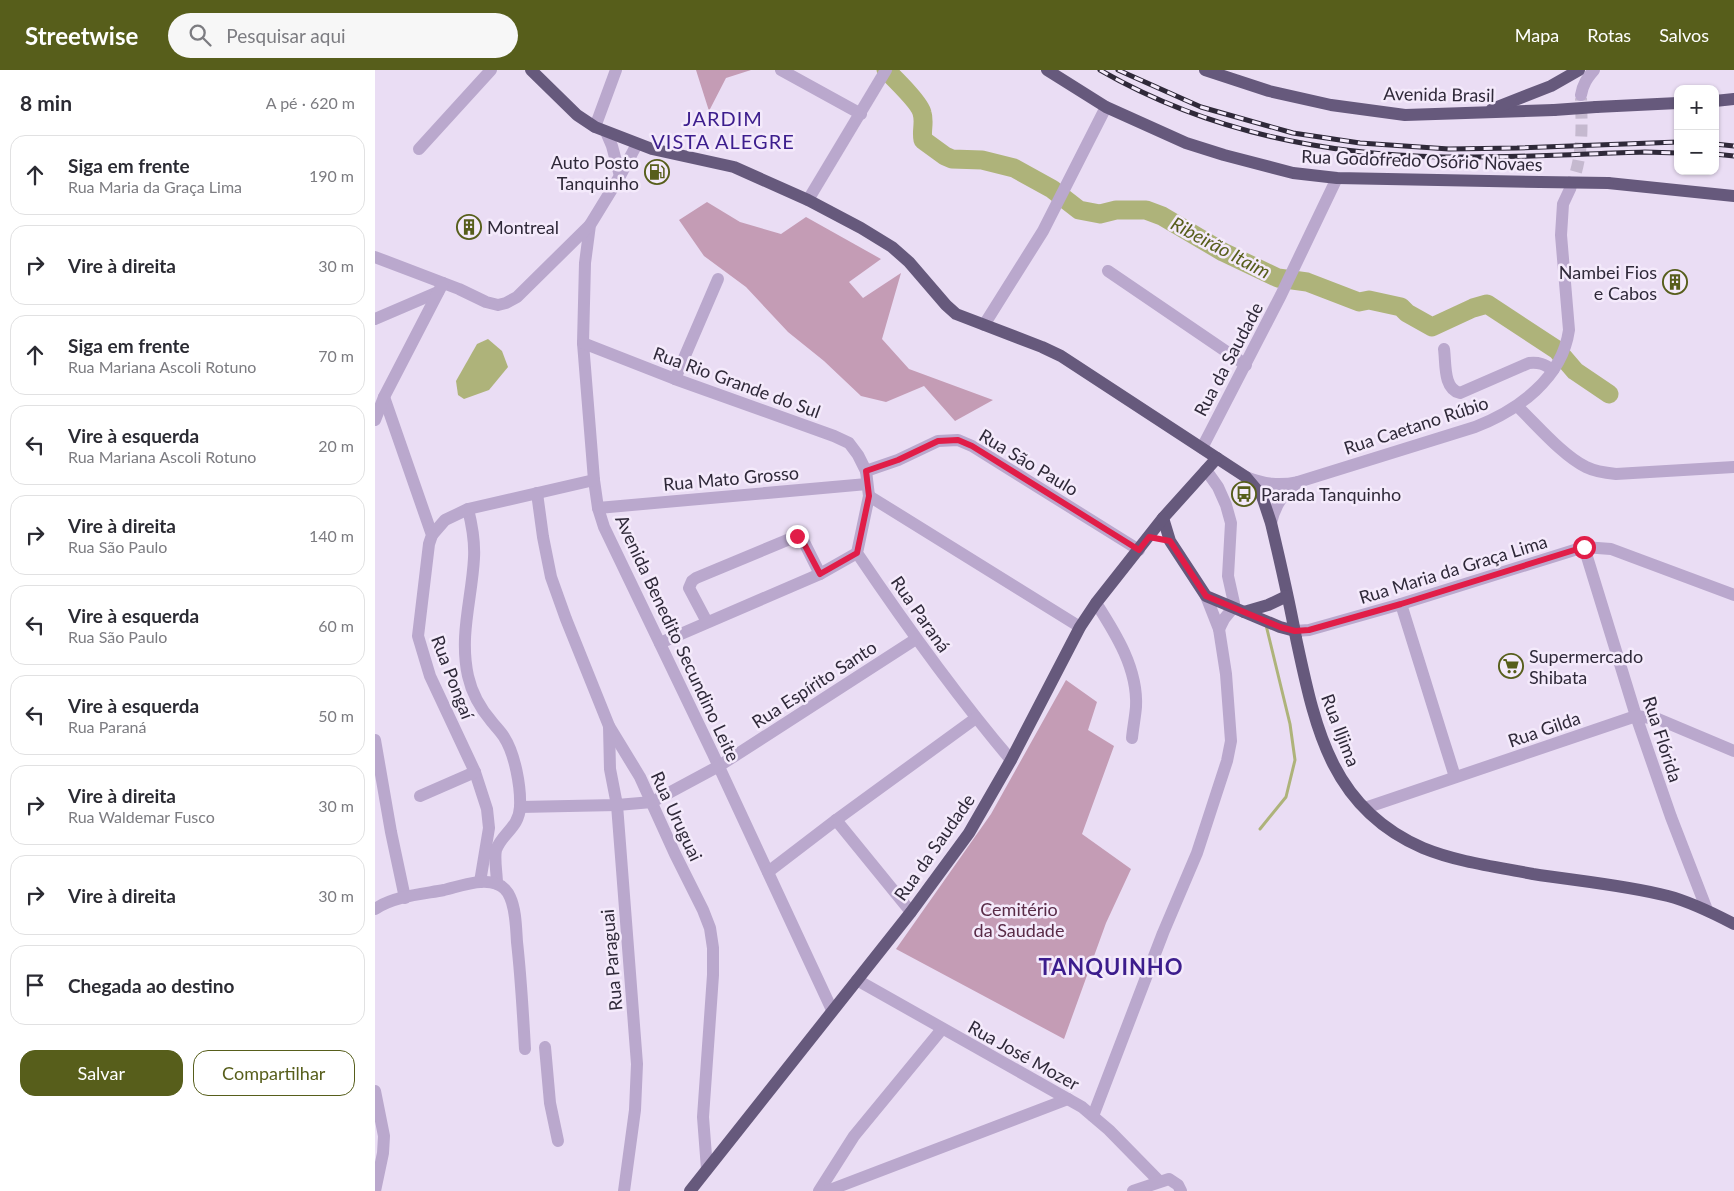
<!DOCTYPE html>
<html lang="pt">
<head>
<meta charset="utf-8">
<style>
  :root { --surface:#fff; --page:#f7f7f7; --text:#2b2b33; --muted:#7c7c81; --line:#e1e1e2; --accent:#575e1b }
  body { margin:0; font-family:Lato,sans-serif; background:var(--page); color:var(--text) }
  .controls { position:absolute; right:15px; top:15px; display:grid; overflow:hidden; border-radius:10px; box-shadow:0 1px 4px #0004 }
  .controls button { width:45px; height:45px; display:grid; place-items:center; padding:0; border:0; border-bottom:1px solid var(--line); background:var(--surface); color:var(--text); font:25px sans-serif }
  .stop { position:absolute; width:15px; height:15px; margin:-11px; border:4px solid #e11d48; border-radius:50%; background:#fff }
  .stop.end { background:#e11d48; border-color:#fff; box-shadow:0 1px 5px #0008 }
  .list { margin:0; padding:0; list-style:none }
  h2 { display:flex; justify-content:space-between; align-items:center; height:65px; margin:0; padding:0 20px; font-size:21px }
  h2 small { font-size:16px; font-weight:400; color:var(--muted) }
  .list li { display:grid; grid-template-columns:32px 1fr auto; gap:15px; align-items:center; box-sizing:border-box; height:80px; margin:0 10px 10px; padding:0 10px; border:1px solid var(--line); border-radius:15px }
  .list b { display:block; font-size:19px; white-space:nowrap }
  .list p { margin:0; font-size:16px; white-space:nowrap; color:var(--muted) }
  .list em { font-size:16px; font-style:normal; color:var(--muted) }
  .actions { display:flex; gap:10px; padding:15px 20px }
  .actions a { flex:1; padding:11px 0; border:1px solid var(--accent); border-radius:15px; text-align:center; font-size:18px; color:var(--accent) }
  .actions .main { background:var(--accent); color:#fff }
  .icon { flex:none; width:28px; height:28px; fill:none; stroke:currentColor; stroke-width:2; stroke-linecap:round; stroke-linejoin:round }
  .map { position:relative; flex:none; width:1359px; height:1121px; overflow:hidden }
  header { display:flex; align-items:center; gap:30px; box-sizing:border-box; height:70px; padding:0 25px; background:var(--accent); color:#fff }
  header strong { font-size:24px }
  nav { display:flex; gap:28px; margin-inline-start:auto; font-size:18px }
  .search { width:350px; height:45px; background:var(--page); display:flex; align-items:center; gap:12px; box-sizing:border-box; padding:0 18px; border-radius:28px; color:var(--muted); font-size:19px }
  main { display:flex }
  aside { flex:1; background:var(--surface) }
  .map>svg:first-child { display:block }
  .green { fill:#c49cb5 }
  .water { fill:#aeb37a }
  .lines { fill:none; stroke-linecap:round; stroke-linejoin:round }
  .stream { stroke:#aeb37a; stroke-width:3 }
  .river { stroke:#aeb37a; stroke-width:19 }
  .minor-tunnel { stroke:#c5b9cf; stroke-width:12; stroke-dasharray:12 6; stroke-linecap:butt }
  .minor { stroke:#baa8cd; stroke-width:12 }
  .major { stroke:#66597c; stroke-width:12 }
  .rail-casing { stroke:#2f2939; stroke-width:5 }
  .rail { stroke:#f4eafb; stroke-width:3; stroke-dasharray:9; stroke-linecap:butt }
  .major-bridge { stroke:#66597c; stroke-width:12 }
  .route { stroke:#e11d48; stroke-width:6 }
  .labels { text-anchor:middle; dominant-baseline:central; stroke-width:5; stroke-linejoin:round; paint-order:stroke }
  .street-label { font-size:18px; fill:#2f2939; stroke:#f4eafb }
  .poi-label { font-size:18px; fill:#2f2939; stroke:#f4eafb; text-anchor:start }
  .park-label { font-size:18px; fill:#592b47; stroke:#f4eafb }
  .water-label { font-size:19px; font-style:italic; fill:#575e1b; stroke:#f4eafb }
  .quarter-label { font-size:20px; letter-spacing:1px; fill:#3c1d8d; stroke:#f4eafb }
  .district-label { font-size:22px; font-weight:bold; letter-spacing:1px; fill:#3c1d8d; stroke:#f4eafb }
</style>
</head>
<body>
<header>
<strong>Streetwise</strong>
<div class="search"><svg class="icon" aria-label="search" viewBox="0 0 24 24"><circle cx="10" cy="10" r="6"/><path d="M15 15l6 6"/></svg>Pesquisar aqui</div>
<nav><a>Mapa</a><a>Rotas</a><a>Salvos</a></nav>
</header>
<main>
<aside>
<h2>8 min<small>A pé · 620 m</small></h2>
<ul class="list">
<li><svg class="icon" aria-label="ahead" viewBox="0 0 24 24"><path d="M12 20V5M6 11l6-6 6 6"/></svg><div><b>Siga em frente</b><p>Rua Maria da Graça Lima</p></div><em>190 m</em></li>
<li><svg class="icon" aria-label="right" viewBox="0 0 24 24"><path d="M7 20v-9h11M14 6l5 5-5 5"/></svg><div><b>Vire à direita</b></div><em>30 m</em></li>
<li><svg class="icon" aria-label="ahead" viewBox="0 0 24 24"><path d="M12 20V5M6 11l6-6 6 6"/></svg><div><b>Siga em frente</b><p>Rua Mariana Ascoli Rotuno</p></div><em>70 m</em></li>
<li><svg class="icon" aria-label="left" viewBox="0 0 24 24"><path d="M17 20v-9H6M10 6l-5 5 5 5"/></svg><div><b>Vire à esquerda</b><p>Rua Mariana Ascoli Rotuno</p></div><em>20 m</em></li>
<li><svg class="icon" aria-label="right" viewBox="0 0 24 24"><path d="M7 20v-9h11M14 6l5 5-5 5"/></svg><div><b>Vire à direita</b><p>Rua São Paulo</p></div><em>140 m</em></li>
<li><svg class="icon" aria-label="left" viewBox="0 0 24 24"><path d="M17 20v-9H6M10 6l-5 5 5 5"/></svg><div><b>Vire à esquerda</b><p>Rua São Paulo</p></div><em>60 m</em></li>
<li><svg class="icon" aria-label="left" viewBox="0 0 24 24"><path d="M17 20v-9H6M10 6l-5 5 5 5"/></svg><div><b>Vire à esquerda</b><p>Rua Paraná</p></div><em>50 m</em></li>
<li><svg class="icon" aria-label="right" viewBox="0 0 24 24"><path d="M7 20v-9h11M14 6l5 5-5 5"/></svg><div><b>Vire à direita</b><p>Rua Waldemar Fusco</p></div><em>30 m</em></li>
<li><svg class="icon" aria-label="right" viewBox="0 0 24 24"><path d="M7 20v-9h11M14 6l5 5-5 5"/></svg><div><b>Vire à direita</b></div><em>30 m</em></li>
<li><svg class="icon" aria-label="arrive" viewBox="0 0 24 24"><path d="M6 21V4h12l-3 4 3 4H6"/></svg><div><b>Chegada ao destino</b></div></li>
</ul>
<div class="actions"><a class="main">Salvar</a><a>Compartilhar</a></div>
</aside>
<div class="map">
<svg width="1359" height="1121" viewBox="0 0 1359 1121">
  <rect width="100%" height="100%" fill="#eaddf4"/>
  <!-- green -->
  <g class="green">
    <polygon points="321,0 376,0 351,8 334,41"/>
    <polygon points="332,132 365,152 406,164 431,147 506,189 474,212 488,228 526,203 507,269 534,299 618,330 580,351 549,316 511,332 486,326 449,291 413,262 371,217 329,186 304,150"/>
    <polygon points="691,610 722,632 713,660 739,676 707,764 756,799 731,853 689,969 521,879 616,744"/>
  </g>
  <!-- water -->
  <polygon class="water" points="113,269 127,281 133,297 114,320 89,329 83,325 81,311 102,274"/>
  <g class="lines">
    <!-- stream -->
    <polyline class="stream" points="885,759 911,727 920,690 915,654 891,555"/>
    <!-- river -->
    <path class="river" d="M511 0C519 8 545 33 547 43 550 52 546 61 548 70L570 86 577 89 607 90 639 98 677 119 704 140 725 144 741 140H771L787 146 848 182 903 208 932 212 984 232 994 230 1026 237 1032 243 1057 257 1098 238 1112 234 1182 280 1200 301 1234 324"/>
    <!-- minor-tunnel -->
    <path class="minor-tunnel" d="M1195 119C1208 88 1207 61 1206 28"/>
    <!-- minor -->
    <g class="minor">
      <polyline points="406,0 486,44"/>
      <path d="M1206 25C1208 14 1212 8 1219 0"/>
      <polyline points="220,57 241,0"/>
      <polyline points="231,62 237,76 245,106"/>
      <polyline points="262,74 245,106 215,155 210,193 208,273 219,410 223,438 229,457 338,684 457,940"/>
      <polyline points="44,79 116,0"/>
      <polyline points="433,130 511,0"/>
      <polyline points="0,187 84,219 111,232 123,235 131,233 142,227 215,155"/>
      <polyline points="733,201 871,295"/>
      <polyline points="0,249 63,222"/>
      <polyline points="609,255 668,161 731,37"/>
      <path d="M208 273 300 309 459 366 474 373 483 385 491 401 494 426 482 483C530 554 580 624 636 690"/>
      <path d="M1069 279C1071 293 1068 319 1085 323L1154 293C1164 292 1169 294 1178 300"/>
      <polyline points="300,309 343,209"/>
      <polyline points="9,327 57,465 54,474 43,566 55,606 100,702 112,739 114,758 105,812"/>
      <path d="M1142 336C1161 354 1188 386 1211 397 1221 402 1231 403 1241 404L1359 397"/>
      <polyline points="0,350 9,327 68,213"/>
      <polyline points="827,378 906,225 962,108"/>
      <polyline points="831,400 843,417 851,435 856,453 853,506 859,533 858,538 849,549 844,559"/>
      <polyline points="491,401 523,390 563,371 583,370 597,376 764,480"/>
      <path d="M871 407C889 414 904 416 923 412L1100 357C1143 340 1187 309 1194 260L1186 165 1188 134 1195 119"/>
      <polyline points="162,423 168,467 176,507 191,549 234,656 265,707 300,784 328,840 335,858 338,878 338,905 328,1047 332,1099"/>
      <polyline points="494,426 705,557"/>
      <polyline points="223,438 492,414"/>
      <path d="M93 439C97 455 100 471 99 488 97 528 84 565 93 606 97 624 105 638 117 652 121 657 126 662 129 667 140 684 146 717 145 737 144 758 127 763 121 780 119 789 122 804 122 814"/>
      <path d="M896 453C900 435 908 424 923 412"/>
      <polyline points="57,465 70,450 93,439 219,410"/>
      <polyline points="1209,477 1261,646 1296,747 1332,840"/>
      <path d="M721 533C741 564 763 599 761 637 760 648 758 658 757 668"/>
      <polyline points="1026,534 1080,707"/>
      <polyline points="332,552 314,518 317,511 321,508 422,466 427,468 445,504"/>
      <polyline points="920,561 934,560 1026,534 1209,477 1236,479 1359,525"/>
      <polyline points="285,573 445,504 482,483"/>
      <polyline points="234,656 235,699 242,735 262,994 260,1040 249,1121"/>
      <polyline points="0,670 16,762 30,828"/>
      <polyline points="45,726 100,702"/>
      <polyline points="145,737 242,735 277,732 344,696 541,569"/>
      <polyline points="990,738 1261,646 1283,649 1359,681"/>
      <polyline points="461,750 536,842"/>
      <polyline points="393,802 461,750 601,648"/>
      <path d="M0 839C19 826 48 824 69 820 86 816 106 808 122 814 128 816 133 822 135 827 141 840 141 858 142 872 146 908 148 943 150 979"/>
      <polyline points="482,910 707,1037 734,1060 784,1111"/>
      <polyline points="170,977 175,1033 183,1071"/>
      <polyline points="0,1021 9,1066 8,1083 0,1121"/>
      <polyline points="718,1046 788,863 822,783 852,691 856,671 851,604 844,559 831,526"/>
      <polyline points="444,1121 479,1066 567,959"/>
      <polyline points="452,1121 693,1029"/>
      <polyline points="758,1121 794,1109 803,1115 806,1121"/>
    </g>
    <!-- major -->
    <g class="major">
      <path d="M156 0 202 45 220 57 277 79 359 97 433 130 486 158 517 177 534 192 571 235 581 244 667 277 686 286 871 407 887 426 896 453C905 491 914 530 921 568 940 656 955 738 1048 778 1082 792 1122 797 1158 804 1203 811 1249 815 1293 826 1316 832 1338 843 1359 854"/>
      <polyline points="672,0 731,37 811,73 849,85 918,103 962,108 1165,112"/>
      <polyline points="830,0 894,21 956,35 1030,45 1179,40"/>
      <polyline points="1340,31 1359,29"/>
      <polyline points="1221,37 1303,33"/>
      <polyline points="1117,39 1176,16 1204,0"/>
      <polyline points="1233,113 1359,126"/>
      <polyline points="788,448 795,471 831,526 905,557 920,561"/>
      <polyline points="869,542 893,535 912,526"/>
      <polyline points="315,1121 536,842 594,763 636,690 705,557 721,533 788,448 842,388"/>
    </g>
    <defs>
      <g id="rail">
        <path d="M725 0C829 60 949 85 1069 87 1136 88 1203 84 1270 82L1303 83"/>
        <polyline points="743,0 826,37 918,63 985,73 1074,79 1142,78 1303,72"/>
        <polyline points="1340,74 1359,76"/>
        <polyline points="1340,84 1359,86"/>
      </g>
    </defs>
    <!-- rail casing -->
    <use href="#rail" class="rail-casing"/>
    <!-- rail -->
    <use href="#rail" class="rail"/>
    <!-- major-bridge -->
    <g class="major-bridge">
      <polyline points="1179,40 1221,37"/>
      <polyline points="1165,112 1233,113"/>
    </g>
  </g>
  <g class="lines">
    <!-- route -->
    <polyline class="route" points="422,466 426,468 445,504 482,483 494,426 491,401 523,390 563,371 583,370 597,376 764,480 774,467 795,471 831,526 905,557 920,561 934,560 1026,534 1209,477"/>
  </g>
  <!-- icons -->
  <defs>
    <symbol id="fuel-ring" viewBox="-11 -11 22 22"><circle r="9.5" fill="#f4eafb" stroke="#575e1b" stroke-width="1.5"/><path d="M-5.5-6h7V0h2V4h1.3V-2.5L3-4.5l.8-.8L6-3V5H2.5V1h-1V6h-7ZM-4.2-4.7v3.2H.2V-4.7Z" fill="#575e1b"/></symbol>
    <symbol id="building-ring" viewBox="-11 -11 22 22"><circle r="9.5" fill="#f4eafb" stroke="#575e1b" stroke-width="1.5"/><path d="M-4-6H4V6H1V3H-1V6H-4ZM-2.5-4.3h1.7v1.8h-1.7ZM.8-4.3h1.7v1.8H.8ZM-2.5-1h1.7V.8h-1.7ZM.8-1h1.7V.8H.8Z" fill="#575e1b"/></symbol>
    <symbol id="bus-ring" viewBox="-11 -11 22 22"><circle r="9.5" fill="#f4eafb" stroke="#575e1b" stroke-width="1.5"/><path d="M-5-6H5V4H4V6H2V4H-2V6H-4V4H-5ZM-3.5-4V0h7V-4ZM-3.5 1.2v1.5H-2V1.2ZM2 1.2v1.5H3.5V1.2Z" fill="#575e1b"/></symbol>
    <symbol id="supermarket-ring" viewBox="-11 -11 22 22"><circle r="9.5" fill="#f4eafb" stroke="#575e1b" stroke-width="1.5"/><path d="M-6-5.5h2.5l.6 2H6L4.5 2H-2.5L-4.4-4H-6ZM-1.5 3.2a1.3 1.3 0 1 0 .1 0ZM3 3.2a1.3 1.3 0 1 0 .1 0Z" fill="#575e1b"/></symbol>
  </defs>
  <g fill-rule="evenodd">
    <use href="#fuel-ring" x="268" y="88" width="28" height="28"/>
    <use href="#building-ring" x="80" y="143" width="28" height="28"/>
    <use href="#building-ring" x="1286" y="198" width="28" height="28"/>
    <use href="#bus-ring" x="855" y="410" width="28" height="28"/>
    <use href="#supermarket-ring" x="1122" y="582" width="28" height="28"/>
  </g>
  <g class="labels">
    <!-- street labels -->
    <g class="street-label">
      <text transform="translate(1064 24) rotate(1)">Avenida Brasil</text>
      <text transform="translate(1047 90) rotate(2)">Rua Godofredo Osório Novaes</text>
      <text transform="translate(853 289) rotate(-62)">Rua da Saudade</text>
      <text transform="translate(362 312) rotate(20)">Rua Rio Grande do Sul</text>
      <text transform="translate(1041 355) rotate(-18)">Rua Caetano Rúbio</text>
      <text transform="translate(654 392) rotate(31)">Rua São Paulo</text>
      <text transform="translate(356 408) rotate(-5)">Rua Mato Grosso</text>
      <text transform="translate(1078 499) rotate(-17)">Rua Maria da Graça Lima</text>
      <text transform="translate(546 544) rotate(55)">Rua Paraná</text>
      <text transform="translate(303 568) rotate(65)">Avenida Benedito Secundino Leite</text>
      <text transform="translate(78 607) rotate(69)">Rua Pongaí</text>
      <text transform="translate(439 614) rotate(-33)">Rua Espírito Santo</text>
      <text transform="translate(1169 659) rotate(-19)">Rua Gilda</text>
      <text transform="translate(966 660) rotate(69)">Rua Iljima</text>
      <text transform="translate(1288 669) rotate(72)">Rua Flórida</text>
      <text transform="translate(302 746) rotate(65)">Rua Uruguai</text>
      <text transform="translate(559 777) rotate(-55)">Rua da Saudade</text>
      <text transform="translate(236 890) rotate(-95)">Rua Paraguai</text>
      <text transform="translate(649 985) rotate(29)">Rua José Mozer</text>
    </g>
    <!-- poi labels -->
    <g class="poi-label">
      <text x="264" y="92" text-anchor="end">Auto Posto<tspan x="264" dy="21">Tanquinho</tspan></text>
      <text x="112" y="157">Montreal</text>
      <text x="1282" y="202" text-anchor="end">Nambei Fios<tspan x="1282" dy="21">e Cabos</tspan></text>
      <text x="886" y="424">Parada Tanquinho</text>
      <text x="1154" y="586">Supermercado<tspan x="1154" dy="21">Shibata</tspan></text>
    </g>
    <!-- park labels -->
    <g class="park-label">
      <text x="644" y="839">Cemitério<tspan x="644" dy="21">da Saudade</tspan></text>
    </g>
    <!-- water labels -->
    <g class="water-label">
      <text transform="translate(846 177) rotate(28)">Ribeirão Itaim</text>
    </g>
    <!-- quarter labels -->
    <g class="quarter-label">
      <text x="348" y="48">JARDIM<tspan x="348" dy="23">VISTA ALEGRE</tspan></text>
    </g>
    <!-- district labels -->
    <g class="district-label">
      <text x="736" y="896">TANQUINHO</text>
    </g>
  </g>
</svg>
<div class="controls">
<button>+</button>
<button>−</button>
</div>
<div class="stop" style="left:1209px;top:477px"></div>
<div class="stop end" style="left:422px;top:466px"></div>
</div>
</main>
</body>
</html>
